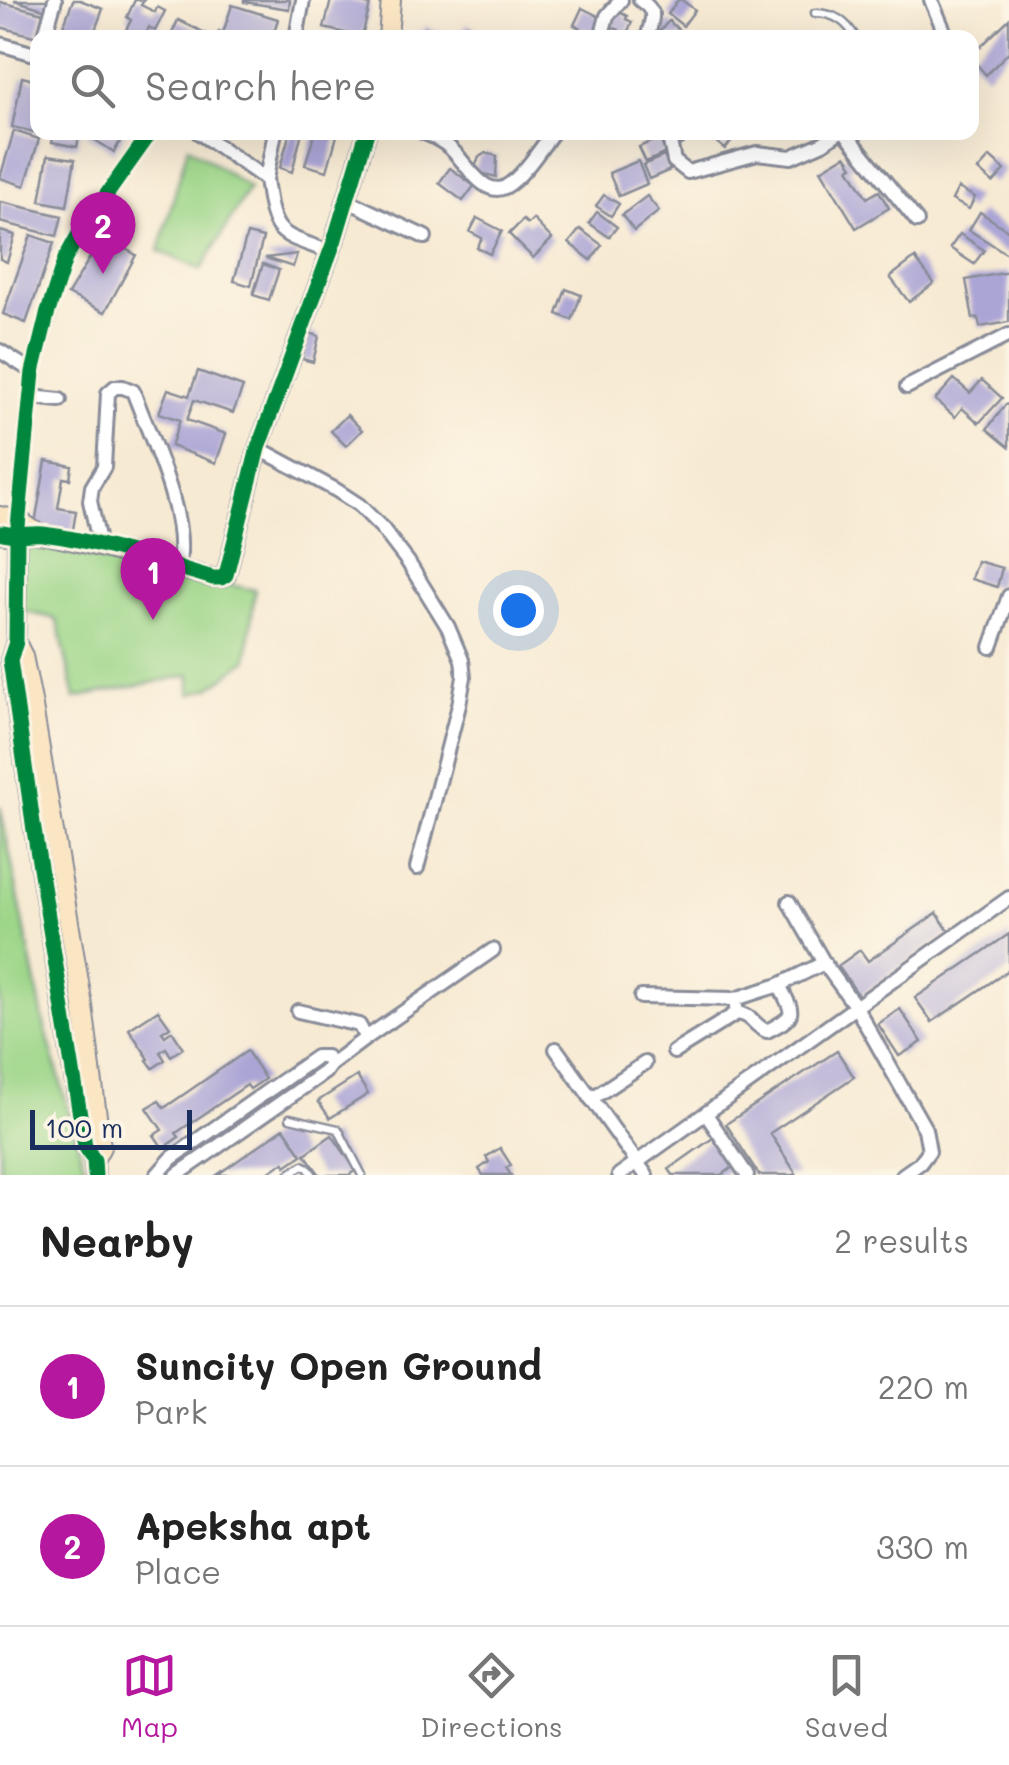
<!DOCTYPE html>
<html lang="en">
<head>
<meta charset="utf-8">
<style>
  :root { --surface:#fff; --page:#f6f6f6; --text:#222; --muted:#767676; --line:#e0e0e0; --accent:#b5179e }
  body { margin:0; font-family:Mali,sans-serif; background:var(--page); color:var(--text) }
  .scale { position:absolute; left:30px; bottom:25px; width:162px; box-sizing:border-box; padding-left:10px; border:5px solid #1b2f5e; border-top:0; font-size:28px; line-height:35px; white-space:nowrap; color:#1b2f5e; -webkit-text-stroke:8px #fcf5e5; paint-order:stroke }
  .you { position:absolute; left:518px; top:610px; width:35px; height:35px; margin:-25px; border:8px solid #fff; border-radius:50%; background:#1a73e8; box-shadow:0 0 0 15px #1a73e833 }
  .badge { display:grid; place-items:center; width:65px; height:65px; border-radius:50%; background:var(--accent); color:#fff; font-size:32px; font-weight:700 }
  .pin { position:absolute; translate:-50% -82px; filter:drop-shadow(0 2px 5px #0008) }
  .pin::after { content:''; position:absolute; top:52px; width:35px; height:30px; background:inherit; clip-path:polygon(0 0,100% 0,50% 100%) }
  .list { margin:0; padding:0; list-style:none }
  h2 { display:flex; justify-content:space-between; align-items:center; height:130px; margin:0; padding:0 40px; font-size:42px }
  h2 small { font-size:32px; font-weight:400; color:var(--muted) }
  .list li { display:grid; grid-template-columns:65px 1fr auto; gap:30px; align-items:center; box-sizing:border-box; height:160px; padding:0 40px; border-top:2px solid var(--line) }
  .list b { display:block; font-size:38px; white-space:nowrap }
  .list p { margin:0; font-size:32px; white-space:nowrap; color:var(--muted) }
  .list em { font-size:32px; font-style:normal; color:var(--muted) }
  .icon { flex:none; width:55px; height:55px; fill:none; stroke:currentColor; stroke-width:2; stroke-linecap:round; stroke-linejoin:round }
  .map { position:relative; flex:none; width:1009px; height:1175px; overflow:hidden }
  .search { position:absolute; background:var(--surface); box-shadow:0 10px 40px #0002; left:30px; right:30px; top:30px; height:110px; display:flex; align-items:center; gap:25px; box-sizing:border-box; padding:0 35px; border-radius:20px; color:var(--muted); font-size:38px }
  .sheet { height:450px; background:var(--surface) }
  nav { display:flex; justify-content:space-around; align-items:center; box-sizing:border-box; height:140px; border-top:2px solid var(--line); background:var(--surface); font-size:28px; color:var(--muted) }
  nav a { display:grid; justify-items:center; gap:5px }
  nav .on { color:var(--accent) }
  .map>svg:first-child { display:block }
  .green { fill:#9dd689; stroke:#5c8274; stroke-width:2.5 }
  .building { fill:#aba5d6 }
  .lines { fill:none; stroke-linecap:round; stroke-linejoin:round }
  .lane-casing { stroke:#898c98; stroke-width:11 }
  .street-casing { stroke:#898c98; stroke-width:18 }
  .secondary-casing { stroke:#898c98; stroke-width:22 }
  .lane { stroke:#fff; stroke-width:6 }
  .street { stroke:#fff; stroke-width:12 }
  .secondary { stroke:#fbe6c4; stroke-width:18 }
  .cycleway-casing { stroke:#fcf5e5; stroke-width:21 }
  .cycleway { stroke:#00873e; stroke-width:15 }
</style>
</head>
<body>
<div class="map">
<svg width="1009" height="1175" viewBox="0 0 1009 1175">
  <rect width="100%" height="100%" fill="#fcf5e5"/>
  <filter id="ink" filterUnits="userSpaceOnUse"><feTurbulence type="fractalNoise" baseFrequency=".01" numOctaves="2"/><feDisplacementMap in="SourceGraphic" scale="20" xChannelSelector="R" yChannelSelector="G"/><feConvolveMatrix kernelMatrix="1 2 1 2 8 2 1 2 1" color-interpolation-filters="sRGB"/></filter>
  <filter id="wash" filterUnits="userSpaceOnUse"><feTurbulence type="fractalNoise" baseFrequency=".0048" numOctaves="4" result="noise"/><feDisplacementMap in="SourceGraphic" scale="40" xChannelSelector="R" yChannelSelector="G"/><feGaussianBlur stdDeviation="2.25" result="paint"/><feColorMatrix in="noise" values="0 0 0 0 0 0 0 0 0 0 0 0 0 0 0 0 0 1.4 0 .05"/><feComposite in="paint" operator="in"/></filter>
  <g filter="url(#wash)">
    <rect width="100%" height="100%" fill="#f7ead3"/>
    <!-- green -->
    <g class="green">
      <polygon points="188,146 249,188 201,270 159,251"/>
      <polygon points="20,542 255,590 247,660 210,688 190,694 190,675 75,698 58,623 53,618 22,611"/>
      <polygon points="0,806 44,1024 87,1175 0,1175"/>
    </g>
    <g id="blocks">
      <!-- building -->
      <g class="building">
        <polygon points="14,0 48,0 46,10"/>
        <polygon points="73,0 80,0 103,9 92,38 59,38"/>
        <polygon points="135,0 144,0 141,5 155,12 157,7 165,11 155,31 149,27 144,38 122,38 131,20 127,17"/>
        <polygon points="244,0 290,0 289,9 244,2"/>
        <polygon points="331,0 349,0 370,5 362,37 324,28"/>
        <polygon points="678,0 682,0 695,10 683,26 668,14"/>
        <polygon points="0,2 43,13 37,37 0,27"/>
        <polygon points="232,5 278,19 272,38 217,38 219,31 223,33"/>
        <polygon points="582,8 602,18 594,35 574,25"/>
        <polygon points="617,11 627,16 626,19 632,22 625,38 617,36 619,30 610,26"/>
        <polygon points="1009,19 1009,52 986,75 972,59 972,55"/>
        <polygon points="178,20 207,34 206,38 170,38"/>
        <polygon points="669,21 683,34 679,38 653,38"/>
        <polygon points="467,24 481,32 478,38 459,38"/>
        <polygon points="425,27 454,37 454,38 421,38"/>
        <polygon points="22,77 38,81 38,133 12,127"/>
        <polygon points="14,131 39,139 25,186 0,178"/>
        <polygon points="54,132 80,132 77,147 52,142"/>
        <polygon points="89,132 120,132 124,135 114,152 87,135"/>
        <polygon points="290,132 302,132 292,172 280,168"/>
        <polygon points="315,132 338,132 327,171 305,165"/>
        <polygon points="675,132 701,132 679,146 671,134"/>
        <polygon points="704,132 727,132 734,138 725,149"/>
        <polygon points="659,138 666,153 646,162 639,147"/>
        <polygon points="486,153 497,156 496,177 473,171 479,157"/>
        <polygon points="48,155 75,159 67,206 40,201"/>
        <polygon points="846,155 853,166 849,168 867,198 879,191 889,208 856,228 821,170"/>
        <polygon points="664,156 670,170 649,179 643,165"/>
        <polygon points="990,157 1005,170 993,183 978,170"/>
        <polygon points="638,161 647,184 619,196 609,173"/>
        <polygon points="450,168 474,186 463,201 439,183"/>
        <polygon points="958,188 975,197 969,209 952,200"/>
        <polygon points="604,195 619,204 611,216 596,206"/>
        <polygon points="647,196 659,211 634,231 622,215"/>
        <polygon points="1,202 62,216 57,236 0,222"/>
        <polygon points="597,212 617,227 609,237 589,223"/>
        <polygon points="980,212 1009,231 1009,255 969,230"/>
        <polygon points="477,218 502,231 490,254 477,248 482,238 470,232"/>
        <polygon points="533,219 552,239 533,258 509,234 523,220 528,224"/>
        <polygon points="580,229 602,245 591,260 569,243"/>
        <polygon points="0,231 15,235 7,262 0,259"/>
        <polygon points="247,234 263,238 251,286 234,281"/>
        <polygon points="960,234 984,250 974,264 950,248"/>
        <polygon points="31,235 54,243 26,323 3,314"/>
        <polygon points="103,236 136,255 105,312 68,294"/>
        <polygon points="297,254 293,267 265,258"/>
        <polygon points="915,258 934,283 909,302 890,277"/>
        <polygon points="263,264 279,270 269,300 253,295"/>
        <polygon points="1009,272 1009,322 980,327 978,318 973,319 966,280"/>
        <polygon points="566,289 581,295 572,320 557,314"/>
        <polygon points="309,333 319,336 313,362 302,359"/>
        <polygon points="198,371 243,387 233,413 194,400 187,420 226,434 216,463 171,446 180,420 159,413 168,389 189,396"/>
        <polygon points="954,379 970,393 982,380 1002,398 979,423 962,408 955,417 935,400"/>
        <polygon points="1006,404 1009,406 1009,447 987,429"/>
        <polygon points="347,415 362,430 346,446 331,431"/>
        <polygon points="46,461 72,466 70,479 63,478 58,508 76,511 72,536 34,529"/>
        <polygon points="977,561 1002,568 997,587 971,579"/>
        <polygon points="937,913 950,933 859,996 838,966 860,950 868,961"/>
        <polygon points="1009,934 1009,970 932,1022 915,998"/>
        <polygon points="900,1009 922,1042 899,1056 878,1024"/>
        <polygon points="158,1010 170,1027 162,1032 165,1036 172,1031 183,1048 171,1056 166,1048 160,1052 165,1060 153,1068 147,1060 149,1059 129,1029"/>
        <polygon points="247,1051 265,1079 250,1089 247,1085 176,1133 179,1137 163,1148 154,1135 162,1130 147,1108 159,1101 164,1108"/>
        <polygon points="837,1051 854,1077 770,1133 797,1175 759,1175 726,1124"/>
        <polygon points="357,1076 368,1094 330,1118 318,1101"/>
        <polygon points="284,1128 302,1155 286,1166 284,1162 265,1175 217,1175"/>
        <polygon points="332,1135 356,1170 349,1175 320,1175 305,1154"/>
        <polygon points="713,1138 733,1167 722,1175 673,1175 669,1169"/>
        <polygon points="500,1148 511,1165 506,1168 511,1175 483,1175 479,1169 489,1162 486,1157"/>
      </g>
    </g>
  </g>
  <g filter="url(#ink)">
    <use href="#blocks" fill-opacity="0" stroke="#898c98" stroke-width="2.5"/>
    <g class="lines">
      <defs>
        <g id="lane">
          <path d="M815 13C834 13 846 21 856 38"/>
          <polyline points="290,1118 338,1129 362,1175"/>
          <polyline points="288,1175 303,1165 308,1168 313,1175"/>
        </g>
        <g id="street">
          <path d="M640 0C660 14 650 18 648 38"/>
          <polyline points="931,0 947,38"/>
          <polyline points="44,38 55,0"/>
          <polyline points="296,38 303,0"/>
          <polyline points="601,38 607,16 621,0"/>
          <polyline points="0,44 38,55"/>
          <polyline points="198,132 266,179 275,132"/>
          <path d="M422 132C432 136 442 140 450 148 464 159 483 198 505 187 522 178 541 148 553 132"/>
          <polyline points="668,132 674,161 688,172 757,153 791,157 823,143 839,132"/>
          <polyline points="845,132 917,221"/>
          <path d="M266 179C274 238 277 232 330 252"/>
          <polyline points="346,200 425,237"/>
          <polyline points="0,351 33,372"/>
          <polyline points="907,387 1009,335"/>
          <polyline points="31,397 60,400"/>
          <polyline points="258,448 336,490 359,505 382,528 408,562 448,627 462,660 464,677 459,705 417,868"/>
          <polyline points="18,528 33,372 57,284 65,259 80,232 151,132"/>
          <path d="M100 546 90 501 92 487 104 467 108 393 115 387H123L133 391C151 440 190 517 178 568"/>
          <polyline points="991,647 1009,596"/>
          <polyline points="789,902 824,963 856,1007 925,1129 929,1151 920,1163 903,1175"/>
          <polyline points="641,997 735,999 779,985 824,963"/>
          <polyline points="298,1011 359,1025 366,1038 493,950"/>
          <path d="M737 1013C754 1015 753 1026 767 1031 798 1015 794 1014 779 985"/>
          <polyline points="556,1049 646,1175"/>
          <polyline points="674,1052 737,1013 736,1007"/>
          <polyline points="330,1065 366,1038"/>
          <polyline points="591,1099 645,1063"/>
          <polyline points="706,1114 747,1175"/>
          <polyline points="157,1175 172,1158 316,1057 326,1057 330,1065 325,1072 177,1175"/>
          <polyline points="619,1175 1009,898"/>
        </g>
        <g id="secondary">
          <polyline points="388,38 391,0"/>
          <polyline points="0,516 19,520 39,534"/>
          <path d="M0 533C18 537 31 532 46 535 103 546 158 563 213 578H221L226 575 258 448 334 242 367 132"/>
          <polyline points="17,537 16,642 10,660 34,830 85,1146 94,1160 95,1175"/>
          <polyline points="16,642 23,656 32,701 83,1006 101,1147 94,1160"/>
        </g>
      </defs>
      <!-- lane casing -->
      <use href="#lane" class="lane-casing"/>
      <!-- street casing -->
      <use href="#street" class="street-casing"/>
      <!-- secondary casing -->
      <use href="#secondary" class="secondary-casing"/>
      <!-- lane -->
      <use href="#lane" class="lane"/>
      <!-- street -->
      <use href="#street" class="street"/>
      <!-- secondary -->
      <use href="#secondary" class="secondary"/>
      <defs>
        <g id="cycleway">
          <path d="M3 533C17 537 29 533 43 534 100 541 158 562 213 578H221L226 575 258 448 334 242 367 132"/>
          <polyline points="95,1175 94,1160 85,1146 34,830 10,660 16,642 17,537 33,372 47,315 65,259 80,232 151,132"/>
        </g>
      </defs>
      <!-- cycleway casing -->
      <use href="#cycleway" class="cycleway-casing"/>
      <!-- cycleway -->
      <use href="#cycleway" class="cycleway"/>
    </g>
  </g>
</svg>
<div class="scale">100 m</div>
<div class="you"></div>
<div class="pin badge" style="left:153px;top:620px">1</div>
<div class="pin badge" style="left:103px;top:274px">2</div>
<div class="search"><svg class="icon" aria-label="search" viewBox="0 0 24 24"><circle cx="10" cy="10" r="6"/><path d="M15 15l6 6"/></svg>Search here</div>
</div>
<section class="sheet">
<h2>Nearby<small>2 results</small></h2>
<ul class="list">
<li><span class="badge">1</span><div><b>Suncity Open Ground</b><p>Park</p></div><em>220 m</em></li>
<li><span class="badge">2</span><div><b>Apeksha apt</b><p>Place</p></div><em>330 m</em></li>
</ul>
</section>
<nav>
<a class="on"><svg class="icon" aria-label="map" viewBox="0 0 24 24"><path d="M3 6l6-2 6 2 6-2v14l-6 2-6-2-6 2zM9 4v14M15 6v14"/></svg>Map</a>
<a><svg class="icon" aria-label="directions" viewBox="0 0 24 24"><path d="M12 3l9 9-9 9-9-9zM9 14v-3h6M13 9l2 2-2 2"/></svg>Directions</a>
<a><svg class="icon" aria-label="saved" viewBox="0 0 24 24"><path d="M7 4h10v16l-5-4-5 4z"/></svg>Saved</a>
</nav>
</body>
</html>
